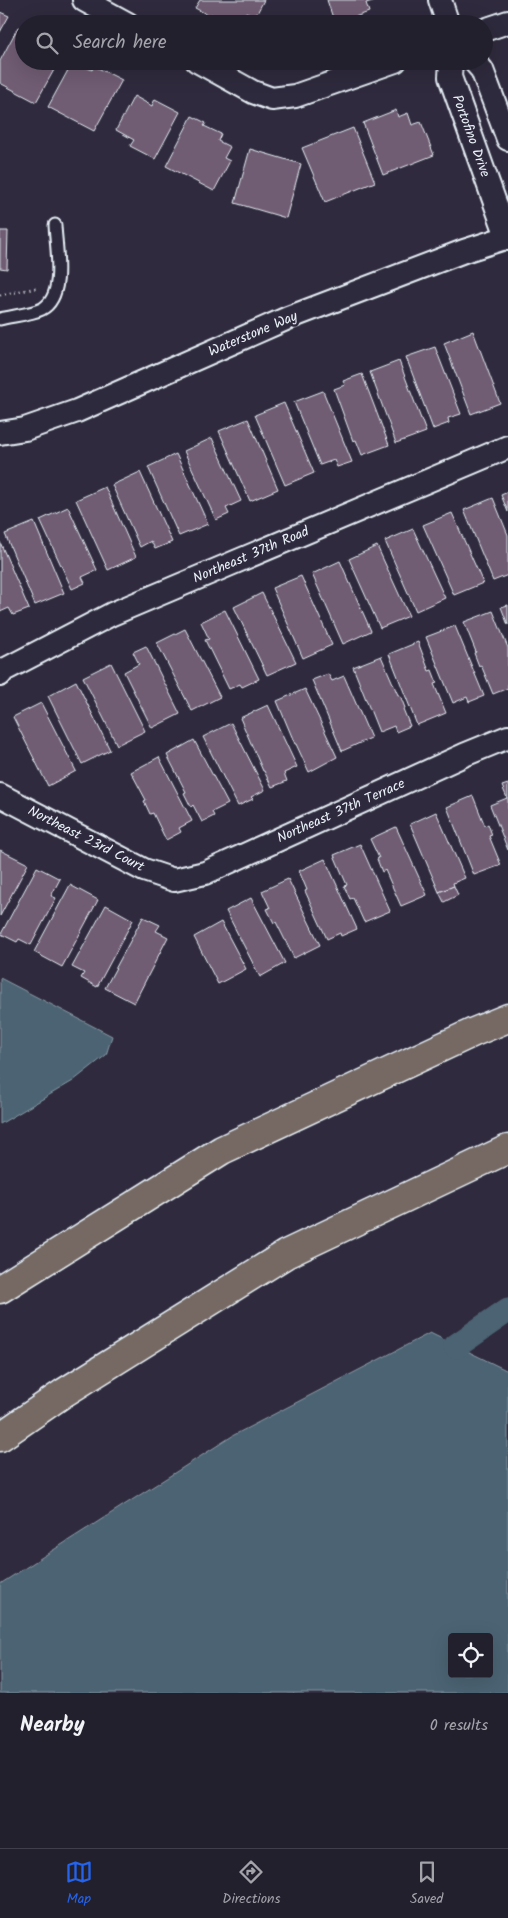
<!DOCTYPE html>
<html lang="en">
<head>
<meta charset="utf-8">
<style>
  :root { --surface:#23202e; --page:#2f2d3a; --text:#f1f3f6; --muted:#a3a3aa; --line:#403e4a; --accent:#2563eb }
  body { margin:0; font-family:Kalam,sans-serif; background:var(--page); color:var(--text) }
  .controls { position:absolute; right:15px; bottom:15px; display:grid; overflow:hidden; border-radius:5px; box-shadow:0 5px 20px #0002 }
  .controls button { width:45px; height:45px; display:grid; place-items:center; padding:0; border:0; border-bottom:1px solid var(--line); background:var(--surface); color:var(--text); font:25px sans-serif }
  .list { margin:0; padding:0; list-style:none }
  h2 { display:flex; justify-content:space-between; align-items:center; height:65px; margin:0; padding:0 20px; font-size:21px }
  h2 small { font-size:16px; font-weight:400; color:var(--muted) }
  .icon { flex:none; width:28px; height:28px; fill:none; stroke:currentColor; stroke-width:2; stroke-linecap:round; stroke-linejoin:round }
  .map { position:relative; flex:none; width:508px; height:1693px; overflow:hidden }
  .search { position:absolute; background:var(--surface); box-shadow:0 5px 20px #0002; left:15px; right:15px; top:15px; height:55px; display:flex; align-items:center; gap:12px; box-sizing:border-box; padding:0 18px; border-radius:28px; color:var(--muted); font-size:19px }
  .sheet { height:155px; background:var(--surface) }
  nav { display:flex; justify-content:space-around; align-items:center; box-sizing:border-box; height:70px; border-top:1px solid var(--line); background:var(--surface); font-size:14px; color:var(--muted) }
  nav a { display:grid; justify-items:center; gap:2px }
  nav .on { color:var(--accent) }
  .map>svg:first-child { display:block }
  .water { fill:#4b6473; stroke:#8a9ca8; fill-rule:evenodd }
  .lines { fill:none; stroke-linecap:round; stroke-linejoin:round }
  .canal { stroke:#4b6473; stroke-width:25 }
  .building { fill:#6f5b73; stroke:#e8f1f8 }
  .service-casing { stroke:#e8f1f8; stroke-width:15 }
  .minor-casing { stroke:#e8f1f8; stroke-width:26 }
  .motorway-casing { stroke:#e8f1f8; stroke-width:31 }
  .path { stroke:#e8f1f8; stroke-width:3; stroke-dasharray:1 4; stroke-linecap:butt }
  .service { stroke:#2f2a3d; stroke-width:11 }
  .minor { stroke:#2f2a3d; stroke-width:22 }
  .motorway { stroke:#766964; stroke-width:28 }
  .labels { text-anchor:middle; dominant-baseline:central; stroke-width:5; stroke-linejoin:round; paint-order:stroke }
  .street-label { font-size:14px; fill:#e8f1f8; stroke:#2f2a3d }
</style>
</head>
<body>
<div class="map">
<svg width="508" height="1693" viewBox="0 0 508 1693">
  <rect width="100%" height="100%" fill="#2f2a3d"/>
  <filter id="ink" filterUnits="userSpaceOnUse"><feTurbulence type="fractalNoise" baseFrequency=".02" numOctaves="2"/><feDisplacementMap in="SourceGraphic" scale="10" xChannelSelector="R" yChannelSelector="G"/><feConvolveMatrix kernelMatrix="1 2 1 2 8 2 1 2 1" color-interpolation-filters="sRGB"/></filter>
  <g filter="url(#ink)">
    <!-- water -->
    <g class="water">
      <polygon points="0,978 112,1036 106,1055 73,1081 0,1124"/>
      <path d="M430 1333 508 1371V1693H0V1584L234 1435ZM452 1637H489V1674H452Z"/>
    </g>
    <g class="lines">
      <!-- canal -->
      <polyline class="canal" points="456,1346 508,1310"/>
    </g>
    <!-- building -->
    <g class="building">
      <polygon points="200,0 264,0 255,17 246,12 241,22 230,16 227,22 211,14 210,16 195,8"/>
      <polygon points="327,0 376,0 366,3 369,12 335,24"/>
      <polygon points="0,12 9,16 0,32"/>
      <polygon points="18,27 24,30 24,61 59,61 36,102 0,83 0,61"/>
      <polygon points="73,61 92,70 94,66 122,80 94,131 48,107"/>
      <polygon points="134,96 152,106 155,99 180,112 155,159 130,146 134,140 116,130"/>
      <polygon points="396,110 398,117 408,113 412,125 421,122 434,155 383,175 363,123"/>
      <polygon points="192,116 206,123 204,126 221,134 218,141 230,147 224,158 230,161 214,191 166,166"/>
      <polygon points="353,128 375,182 325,202 302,148"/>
      <polygon points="250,149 301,164 286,218 235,203"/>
      <polygon points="0,231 8,231 7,269 0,268"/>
      <polygon points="473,331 500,403 471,414 444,343"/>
      <polygon points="435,347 461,414 448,418 449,423 433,429 406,357"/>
      <polygon points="399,361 426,432 396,443 370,372"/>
      <polygon points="362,374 389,445 362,455 356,440 353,441 334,389 345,385 343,381"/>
      <polygon points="323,391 352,462 337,467 334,460 320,465 294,402"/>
      <polygon points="284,403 314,473 285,485 255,415"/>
      <polygon points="248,419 278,489 250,501 219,431"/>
      <polygon points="212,438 241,501 226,508 229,514 216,520 184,451"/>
      <polygon points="176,454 208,524 179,536 148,467"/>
      <polygon points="140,472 172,542 155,549 151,541 140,547 112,485"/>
      <polygon points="105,487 136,557 108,570 76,500"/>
      <polygon points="508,492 508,512 501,495"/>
      <polygon points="493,498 508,535 508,575 493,581 464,510"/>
      <polygon points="68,507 97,570 82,577 85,583 72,589 40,520"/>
      <polygon points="452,513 483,583 454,595 423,525"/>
      <polygon points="34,522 64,593 35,605 5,534"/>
      <polygon points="413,529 445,598 416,611 385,541"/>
      <polygon points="0,542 29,609 13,615 9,608 0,612"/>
      <polygon points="377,546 409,616 380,628 349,559"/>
      <polygon points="340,561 371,631 343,644 312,574"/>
      <polygon points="301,576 332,645 303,658 272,588"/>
      <polygon points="262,593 296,662 267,675 234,607"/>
      <polygon points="508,605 508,625 501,607"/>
      <polygon points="225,610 259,679 242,687 240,684 229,689 205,640 209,639 201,622"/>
      <polygon points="493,611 508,648 508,688 493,694 481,665 479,666 474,653 476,652 464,622"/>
      <polygon points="455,626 484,696 469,702 467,697 453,703 426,637"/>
      <polygon points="185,629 220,697 192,711 157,643"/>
      <polygon points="418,642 429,671 432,670 437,683 434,684 446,713 417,725 389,654"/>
      <polygon points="146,646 180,714 152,728 124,672 139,664 133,652"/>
      <polygon points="381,656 398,695 400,695 405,708 403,709 410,726 396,732 394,726 379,732 353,667"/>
      <polygon points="111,663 145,731 117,745 83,677"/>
      <polygon points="328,674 332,681 344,676 371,738 342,751 312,680"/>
      <polygon points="76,681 110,750 82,764 48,696"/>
      <polygon points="305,689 337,757 309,772 296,744 295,744 277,701"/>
      <polygon points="41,703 76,771 48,786 13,717"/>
      <polygon points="268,705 297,767 284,773 287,781 272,787 264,771 263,771 240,718"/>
      <polygon points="231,723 265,790 251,797 253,799 238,806 203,737"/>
      <polygon points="194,740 228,804 212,812 214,816 202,822 193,805 191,807 184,793 186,792 167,755"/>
      <polygon points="159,757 192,821 179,828 181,832 166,840 153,813 150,814 144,801 146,800 131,772"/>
      <polygon points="508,784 508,850 490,805 507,798 502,786"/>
      <polygon points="473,796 485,826 488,824 492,835 489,836 501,865 474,875 447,807"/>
      <polygon points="436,812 465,878 453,883 454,886 439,892 410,824"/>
      <polygon points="396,827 427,895 401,906 385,870 382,872 377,859 379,858 370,839"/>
      <polygon points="360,844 390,911 364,922 353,898 350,899 344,886 347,885 334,855"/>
      <polygon points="0,850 28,864 0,916"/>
      <polygon points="325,859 357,929 341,936 340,933 327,939 305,891 307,890 299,871"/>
      <polygon points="37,867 60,879 51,896 56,898 31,945 19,939 17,942 1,934"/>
      <polygon points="288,879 320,945 294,958 276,922 274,923 267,909 270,908 262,891"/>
      <polygon points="70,885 98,900 62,967 34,952"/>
      <polygon points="454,886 458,895 444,902 439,892"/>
      <polygon points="251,898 285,963 260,977 226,911"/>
      <polygon points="106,905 133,920 97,987 81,978 84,973 72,967"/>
      <polygon points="143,917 160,925 156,931 168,937 134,1003 105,988"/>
      <polygon points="221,922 246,969 218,984 194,937"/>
    </g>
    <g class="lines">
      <defs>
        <path id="service" d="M0 319C12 316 32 314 42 309 66 296 56 248 55 225"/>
        <g id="minor">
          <polyline points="84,0 128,24"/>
          <polyline points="440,0 448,24"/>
          <polyline points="484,30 508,22"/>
          <polyline points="197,61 253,92 272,99 295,96 395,61"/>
          <polyline points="451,61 450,77 508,239"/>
          <polyline points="474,61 482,70 508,139"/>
          <polyline points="0,433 25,429 77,411 288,318 464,251 508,237"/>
          <polyline points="0,675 4,670 112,614 508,447"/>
          <polyline points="0,795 144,870 174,880 205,873 464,755 508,737"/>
        </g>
        <g id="motorway">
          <polyline points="0,1289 222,1150 474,1032 508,1018"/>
          <polyline points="0,1437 65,1392 286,1254 508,1149"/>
        </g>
      </defs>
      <!-- service casing -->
      <use href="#service" class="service-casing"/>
      <!-- minor casing -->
      <use href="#minor" class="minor-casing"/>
      <!-- motorway casing -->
      <use href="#motorway" class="motorway-casing"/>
      <!-- path -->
      <polyline class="path" points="0,295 37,288"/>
      <!-- service -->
      <use href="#service" class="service"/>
      <!-- minor -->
      <use href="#minor" class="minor"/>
      <!-- motorway -->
      <use href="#motorway" class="motorway"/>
    </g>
  </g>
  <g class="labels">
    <!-- street labels -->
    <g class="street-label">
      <text transform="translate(471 136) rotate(70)">Portofino Drive</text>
      <text transform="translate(253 334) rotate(-23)">Waterstone Way</text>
      <text transform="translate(251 555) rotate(-23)">Northeast 37th Road</text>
      <text transform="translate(341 811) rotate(-24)">Northeast 37th Terrace</text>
      <text transform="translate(86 839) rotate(27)">Northeast 23rd Court</text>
    </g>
  </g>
</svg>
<div class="controls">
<button><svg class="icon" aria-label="locate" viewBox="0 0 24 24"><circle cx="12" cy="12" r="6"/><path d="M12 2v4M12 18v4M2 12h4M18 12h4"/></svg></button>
</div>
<div class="search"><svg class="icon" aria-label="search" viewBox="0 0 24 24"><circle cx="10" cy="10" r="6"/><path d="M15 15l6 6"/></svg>Search here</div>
</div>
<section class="sheet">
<h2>Nearby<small>0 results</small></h2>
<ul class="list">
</ul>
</section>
<nav>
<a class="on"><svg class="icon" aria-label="map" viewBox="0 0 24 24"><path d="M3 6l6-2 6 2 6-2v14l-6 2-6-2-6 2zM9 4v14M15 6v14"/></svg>Map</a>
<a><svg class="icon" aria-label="directions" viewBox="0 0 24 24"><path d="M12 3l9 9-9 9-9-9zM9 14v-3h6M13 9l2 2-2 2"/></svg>Directions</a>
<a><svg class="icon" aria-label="saved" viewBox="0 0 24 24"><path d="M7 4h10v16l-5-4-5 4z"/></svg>Saved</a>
</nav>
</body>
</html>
